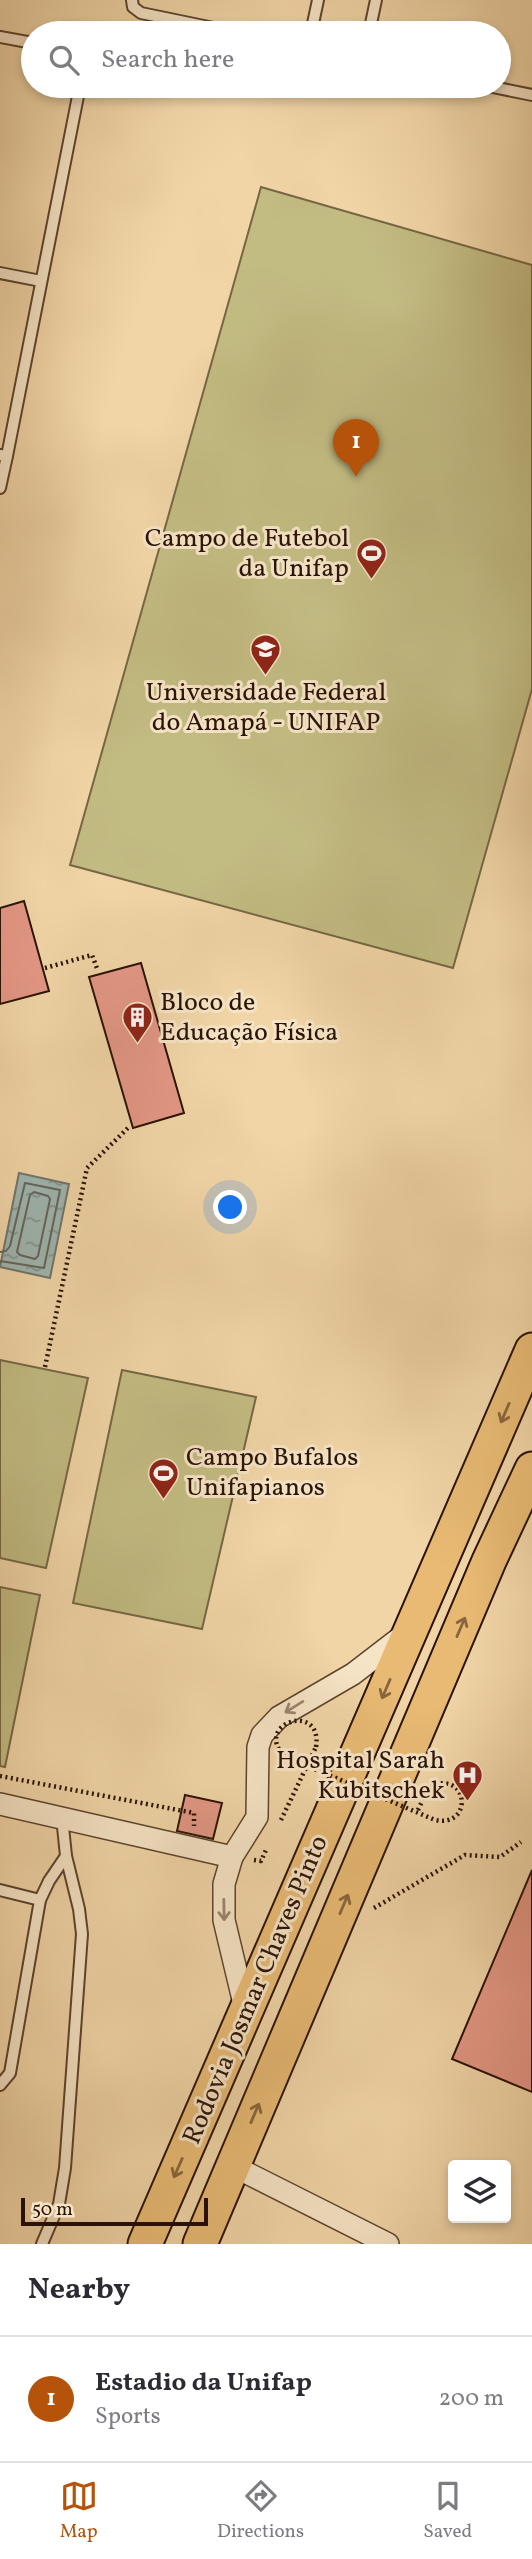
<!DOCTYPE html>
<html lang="en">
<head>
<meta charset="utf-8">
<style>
  :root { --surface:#fff; --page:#f2f2f3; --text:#2b2b33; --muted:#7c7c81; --line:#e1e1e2; --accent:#b45309 }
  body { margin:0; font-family:Vollkorn,serif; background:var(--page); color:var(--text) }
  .controls { position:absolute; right:21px; bottom:21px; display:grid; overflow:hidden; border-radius:7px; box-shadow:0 4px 10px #0003 }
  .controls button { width:63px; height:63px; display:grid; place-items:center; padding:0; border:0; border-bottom:2px solid var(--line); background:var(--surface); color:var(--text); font:35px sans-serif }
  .scale { position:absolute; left:21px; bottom:18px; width:187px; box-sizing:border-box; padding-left:7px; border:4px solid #2a1306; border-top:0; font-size:19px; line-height:24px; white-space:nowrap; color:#2a1306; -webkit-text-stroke:5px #f6e4c6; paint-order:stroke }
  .you { position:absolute; left:231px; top:1208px; width:24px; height:24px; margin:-18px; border:5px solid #fff; border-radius:50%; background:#1a73e8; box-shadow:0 0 0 10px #1a73e833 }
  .badge { display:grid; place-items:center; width:46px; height:46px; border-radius:50%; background:var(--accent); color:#fff; font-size:23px; font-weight:700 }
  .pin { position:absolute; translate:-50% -58px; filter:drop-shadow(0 2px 4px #0008) }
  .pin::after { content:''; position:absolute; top:37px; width:24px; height:21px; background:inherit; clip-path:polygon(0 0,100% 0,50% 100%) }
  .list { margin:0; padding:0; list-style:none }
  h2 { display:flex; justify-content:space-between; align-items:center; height:91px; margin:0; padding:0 28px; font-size:30px }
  h2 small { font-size:23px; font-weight:400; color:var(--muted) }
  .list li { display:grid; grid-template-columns:46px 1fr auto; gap:21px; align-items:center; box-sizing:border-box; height:126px; padding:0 28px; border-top:2px solid var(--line) }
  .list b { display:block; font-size:26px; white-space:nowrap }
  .list p { margin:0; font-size:23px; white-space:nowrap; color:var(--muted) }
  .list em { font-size:23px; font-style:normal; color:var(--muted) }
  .icon { flex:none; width:38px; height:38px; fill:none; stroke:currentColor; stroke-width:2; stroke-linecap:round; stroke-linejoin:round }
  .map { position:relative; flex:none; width:532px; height:2244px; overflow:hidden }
  .search { position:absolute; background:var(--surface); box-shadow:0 4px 10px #0003; left:21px; right:21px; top:21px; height:77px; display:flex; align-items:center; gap:18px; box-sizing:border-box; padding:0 24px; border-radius:38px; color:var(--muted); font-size:26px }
  .sheet { height:217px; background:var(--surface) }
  nav { display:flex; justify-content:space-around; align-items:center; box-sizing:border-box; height:98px; border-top:2px solid var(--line); background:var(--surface); font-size:19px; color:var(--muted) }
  nav a { display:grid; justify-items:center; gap:4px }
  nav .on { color:var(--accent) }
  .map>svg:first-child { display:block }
  .green { fill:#c2bb82; stroke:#766744; stroke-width:2 }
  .water { fill:url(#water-ripples); stroke:#70756d; stroke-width:2 }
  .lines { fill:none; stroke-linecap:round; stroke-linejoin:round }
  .shore { stroke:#64645c; stroke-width:2 }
  .building { fill:#e39785; stroke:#2a1306; stroke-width:2 }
  .lane-casing { stroke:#5c442e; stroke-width:14 }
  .street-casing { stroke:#5c442e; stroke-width:24 }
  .primary-casing { stroke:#2a1306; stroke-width:37 }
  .path { stroke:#2a1306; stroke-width:4.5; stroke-dasharray:2 3.5; stroke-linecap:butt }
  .lane { stroke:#f6e4c6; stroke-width:10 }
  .street { stroke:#f6e4c6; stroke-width:21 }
  .primary { stroke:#e8ba74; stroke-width:33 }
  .path-bridge { stroke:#2a1306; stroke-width:4.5; stroke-dasharray:2 3.5; stroke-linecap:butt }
  .oneway { stroke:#89663d }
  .oneway2 { stroke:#9a8670 }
  .labels { text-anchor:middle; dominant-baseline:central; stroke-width:6; stroke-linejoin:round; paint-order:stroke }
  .poi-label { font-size:26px; fill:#2a1306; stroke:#f6e4c6; text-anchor:end }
  .street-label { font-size:26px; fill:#2a1306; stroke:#f6e4c6 }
</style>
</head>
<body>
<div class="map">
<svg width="532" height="2244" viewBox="0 0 532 2244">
  <defs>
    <pattern id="water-ripples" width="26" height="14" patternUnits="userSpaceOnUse" patternTransform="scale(1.75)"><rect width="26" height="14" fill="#9eb6b1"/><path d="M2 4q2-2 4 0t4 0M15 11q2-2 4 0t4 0" fill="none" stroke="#81938e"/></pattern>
  </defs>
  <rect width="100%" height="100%" fill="#f1d5a7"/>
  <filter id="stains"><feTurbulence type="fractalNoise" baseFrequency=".00286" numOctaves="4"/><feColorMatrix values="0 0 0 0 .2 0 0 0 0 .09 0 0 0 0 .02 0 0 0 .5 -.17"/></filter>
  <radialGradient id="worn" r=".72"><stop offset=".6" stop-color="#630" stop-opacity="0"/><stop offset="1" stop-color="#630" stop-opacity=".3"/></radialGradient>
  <!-- green -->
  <g class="green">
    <polygon points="261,187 532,265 532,689 453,968 70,865"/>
    <polygon points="0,1360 88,1378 46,1568 0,1558"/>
    <polygon points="122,1370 256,1397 202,1629 73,1603"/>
    <polygon points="0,1587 40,1595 5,1767 0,1766"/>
  </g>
  <!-- water -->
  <polygon class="water" points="19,1173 69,1184 50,1278 0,1267"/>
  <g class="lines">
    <!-- shore -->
    <g class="shore">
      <polygon points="34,1192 48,1196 50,1199 38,1256 35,1259 20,1255 17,1252 30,1195"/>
      <polyline points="0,1252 6,1251 10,1246 25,1183 60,1190 44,1268 0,1261"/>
    </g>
  </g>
  <!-- building -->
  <g class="building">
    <polygon points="24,901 49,991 0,1004 0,908"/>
    <polygon points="141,963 184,1113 133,1128 89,977"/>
    <polygon points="185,1795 222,1803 213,1839 177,1831"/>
    <polygon points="532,1870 532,2092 452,2059"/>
  </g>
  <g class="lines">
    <defs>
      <g id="lane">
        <polyline points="132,0 133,7 141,13 238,33"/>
        <polyline points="311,33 318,0"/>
        <polyline points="369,33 376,0"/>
        <polyline points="0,37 33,43"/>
        <polyline points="488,86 532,95"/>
        <polyline points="0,273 41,281"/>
        <polyline points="0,455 7,456 80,86"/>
        <polyline points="0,488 7,456"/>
        <polyline points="0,1890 40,1900 49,1881 66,1856 62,1817"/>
        <polyline points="0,2085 10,2073 40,1900"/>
        <polyline points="42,2244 59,2204 65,2168 82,1934 79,1909 66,1856"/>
      </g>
      <g id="street">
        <polyline points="0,1804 232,1857"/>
        <polyline points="246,2012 224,1920 224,1884 232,1857 257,1817 258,1747 262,1735 279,1717 353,1674 405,1634"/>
        <polyline points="233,2166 388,2244"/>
      </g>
      <g id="primary">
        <polyline points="145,2244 532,1350"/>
        <polyline points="200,2244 489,1561 532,1469"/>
      </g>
    </defs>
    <!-- lane casing -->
    <use href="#lane" class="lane-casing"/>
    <!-- street casing -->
    <use href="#street" class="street-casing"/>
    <!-- primary casing -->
    <use href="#primary" class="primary-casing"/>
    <!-- path -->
    <g class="path">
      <polyline points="45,968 92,955 98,971"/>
      <polyline points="45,1367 87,1168 130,1126"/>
      <polyline points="0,1776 194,1813 194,1826"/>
      <polyline points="418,1810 425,1795"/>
      <polyline points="281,1820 316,1747"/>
      <polyline points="254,1860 261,1861 266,1850"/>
      <polyline points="374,1908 465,1855 500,1857 521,1842"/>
    </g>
    <!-- lane -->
    <use href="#lane" class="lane"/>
    <!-- street -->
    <use href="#street" class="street"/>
    <!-- primary -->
    <use href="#primary" class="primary"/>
    <!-- path-bridge -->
    <path class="path-bridge" d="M316 1747C323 1701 253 1723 284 1756L435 1820C472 1828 470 1773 433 1785L425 1795"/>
  </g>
  <!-- one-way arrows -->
  <defs><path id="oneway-shaft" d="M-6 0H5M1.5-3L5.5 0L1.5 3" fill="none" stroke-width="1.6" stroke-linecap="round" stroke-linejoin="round" transform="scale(1.75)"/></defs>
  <g class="oneway">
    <use href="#oneway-shaft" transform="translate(505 1413) rotate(113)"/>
    <use href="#oneway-shaft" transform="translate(461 1627) rotate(-67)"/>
    <use href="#oneway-shaft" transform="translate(386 1689) rotate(113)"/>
    <use href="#oneway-shaft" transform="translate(344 1904) rotate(-67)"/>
    <use href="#oneway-shaft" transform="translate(255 2113) rotate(-67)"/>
    <use href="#oneway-shaft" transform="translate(178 2168) rotate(114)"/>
  </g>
  <g class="oneway2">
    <use href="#oneway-shaft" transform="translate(294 1707) rotate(148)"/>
    <use href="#oneway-shaft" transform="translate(224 1910) rotate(89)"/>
  </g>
  <!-- icons -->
  <defs>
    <symbol id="stadium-pin" viewBox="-11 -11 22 30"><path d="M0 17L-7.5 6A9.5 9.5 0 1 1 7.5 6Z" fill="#8f2418" stroke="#f6e4c6"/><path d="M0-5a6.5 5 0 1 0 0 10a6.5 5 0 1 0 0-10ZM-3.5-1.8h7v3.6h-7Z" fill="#fff"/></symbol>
    <symbol id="university-pin" viewBox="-11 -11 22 30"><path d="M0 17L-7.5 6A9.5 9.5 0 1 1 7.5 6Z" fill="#8f2418" stroke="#f6e4c6"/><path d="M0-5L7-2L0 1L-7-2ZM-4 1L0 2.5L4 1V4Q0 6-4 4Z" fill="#fff"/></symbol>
    <symbol id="building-pin" viewBox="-11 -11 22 30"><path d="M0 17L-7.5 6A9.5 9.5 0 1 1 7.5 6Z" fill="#8f2418" stroke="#f6e4c6"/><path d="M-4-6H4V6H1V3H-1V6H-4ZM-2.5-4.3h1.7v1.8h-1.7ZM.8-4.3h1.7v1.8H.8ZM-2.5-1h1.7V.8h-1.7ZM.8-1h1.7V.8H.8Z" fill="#fff"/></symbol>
    <symbol id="hospital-pin" viewBox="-11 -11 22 30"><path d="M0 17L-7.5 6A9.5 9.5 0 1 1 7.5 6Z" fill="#8f2418" stroke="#f6e4c6"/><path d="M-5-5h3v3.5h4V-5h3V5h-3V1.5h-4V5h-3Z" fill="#fff"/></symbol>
  </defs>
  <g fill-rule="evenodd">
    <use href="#stadium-pin" x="354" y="536" width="35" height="47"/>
    <use href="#university-pin" x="248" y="632" width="35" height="47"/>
    <use href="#building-pin" x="120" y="1000" width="35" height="47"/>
    <use href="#stadium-pin" x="146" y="1456" width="35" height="47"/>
    <use href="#hospital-pin" x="450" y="1758" width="35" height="47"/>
  </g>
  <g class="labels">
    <!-- poi labels -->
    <g class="poi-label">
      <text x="349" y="539">Campo de Futebol<tspan x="349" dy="30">da Unifap</tspan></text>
      <text x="266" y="693" text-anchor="middle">Universidade Federal<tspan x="266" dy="30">do Amapá - UNIFAP</tspan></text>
      <text x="160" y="1003" text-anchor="start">Bloco de<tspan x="160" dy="30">Educação Física</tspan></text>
      <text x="186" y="1458" text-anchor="start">Campo Bufalos<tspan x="186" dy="30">Unifapianos</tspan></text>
      <text x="445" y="1761">Hospital Sarah<tspan x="445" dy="30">Kubitschek</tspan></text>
    </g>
    <!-- street labels -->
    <g class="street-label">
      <text transform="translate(256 1990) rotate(-67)">Rodovia Josmar Chaves Pinto</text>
    </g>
  </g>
  <rect width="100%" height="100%" filter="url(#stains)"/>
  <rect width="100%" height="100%" fill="url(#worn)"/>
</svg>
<div class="controls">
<button><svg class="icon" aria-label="layers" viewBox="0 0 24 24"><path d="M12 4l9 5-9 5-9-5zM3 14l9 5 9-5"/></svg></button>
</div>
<div class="scale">50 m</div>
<div class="you"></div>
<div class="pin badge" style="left:356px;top:477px">1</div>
<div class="search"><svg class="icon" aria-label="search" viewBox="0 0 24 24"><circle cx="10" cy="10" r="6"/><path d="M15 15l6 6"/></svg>Search here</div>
</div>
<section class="sheet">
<h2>Nearby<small></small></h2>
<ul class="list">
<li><span class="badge">1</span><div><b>Estadio da Unifap</b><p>Sports</p></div><em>200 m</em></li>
</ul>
</section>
<nav>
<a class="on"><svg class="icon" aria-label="map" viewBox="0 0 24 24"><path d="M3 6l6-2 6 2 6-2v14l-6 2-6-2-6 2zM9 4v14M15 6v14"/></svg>Map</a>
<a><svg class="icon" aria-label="directions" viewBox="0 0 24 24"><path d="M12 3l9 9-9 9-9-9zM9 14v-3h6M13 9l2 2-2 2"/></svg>Directions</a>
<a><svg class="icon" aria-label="saved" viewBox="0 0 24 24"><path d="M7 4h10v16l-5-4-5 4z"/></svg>Saved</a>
</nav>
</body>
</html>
